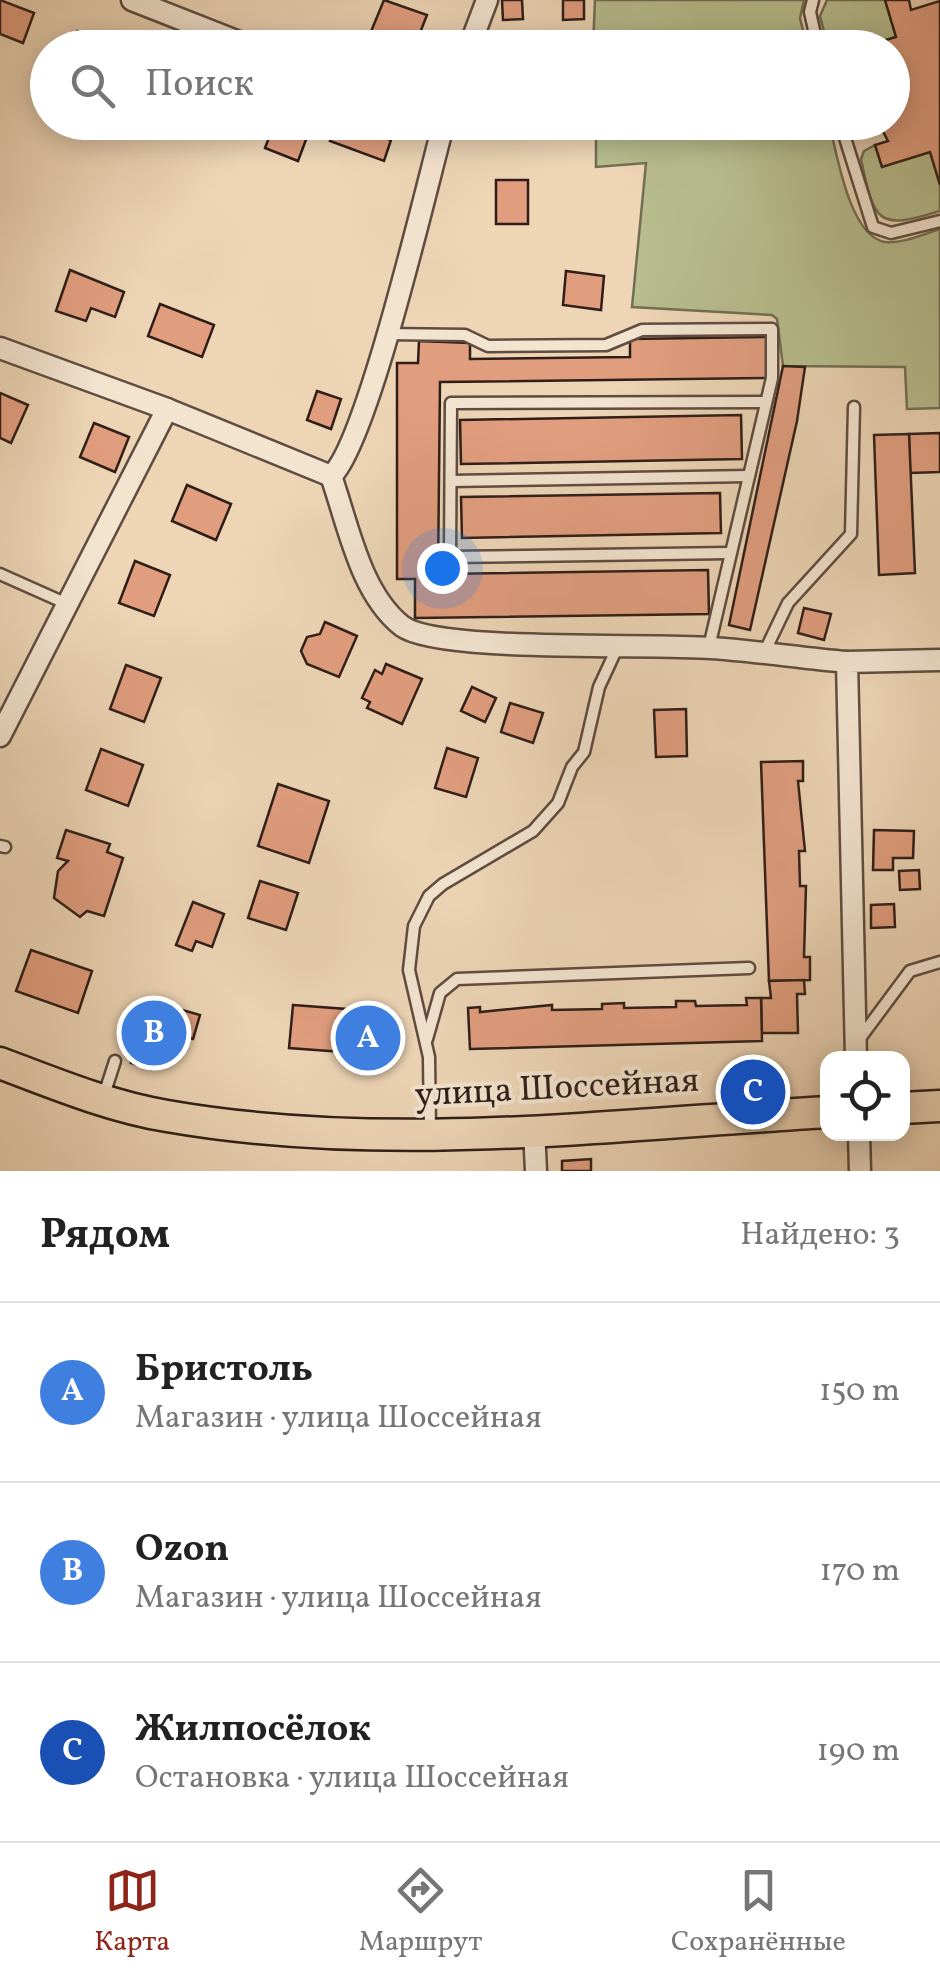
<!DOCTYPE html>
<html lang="ru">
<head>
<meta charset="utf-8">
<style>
  :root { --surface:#fff; --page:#f2f2f2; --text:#222; --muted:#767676; --line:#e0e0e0; --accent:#8f2418 }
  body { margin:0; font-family:Vollkorn,serif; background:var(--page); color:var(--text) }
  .controls { position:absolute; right:30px; bottom:30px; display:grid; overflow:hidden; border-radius:20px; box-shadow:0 5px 25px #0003 }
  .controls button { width:90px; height:90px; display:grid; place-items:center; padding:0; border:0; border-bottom:2px solid var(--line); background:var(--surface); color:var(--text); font:50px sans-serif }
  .you { position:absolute; left:442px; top:568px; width:35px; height:35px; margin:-25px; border:8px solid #fff; border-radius:50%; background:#1a73e8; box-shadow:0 0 0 15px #1a73e833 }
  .badge { display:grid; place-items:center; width:65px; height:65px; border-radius:50%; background:var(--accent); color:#fff; font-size:32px; font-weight:700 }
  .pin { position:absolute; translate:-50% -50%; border:5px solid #fff; box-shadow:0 2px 10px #0006 }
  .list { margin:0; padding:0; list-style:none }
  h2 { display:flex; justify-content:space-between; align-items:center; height:130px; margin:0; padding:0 40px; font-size:42px }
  h2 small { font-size:32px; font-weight:400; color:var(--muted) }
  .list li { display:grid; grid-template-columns:65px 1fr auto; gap:30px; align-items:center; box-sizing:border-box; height:180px; padding:0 40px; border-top:2px solid var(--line) }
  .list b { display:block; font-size:38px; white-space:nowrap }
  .list p { margin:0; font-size:32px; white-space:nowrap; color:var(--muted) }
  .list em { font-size:32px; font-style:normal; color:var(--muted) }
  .icon { flex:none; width:55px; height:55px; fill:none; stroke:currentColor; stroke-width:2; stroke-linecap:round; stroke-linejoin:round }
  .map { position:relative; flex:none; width:940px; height:1171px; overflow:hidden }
  .search { position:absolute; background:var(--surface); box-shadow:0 5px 25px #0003; left:30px; right:30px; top:30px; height:110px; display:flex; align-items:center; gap:25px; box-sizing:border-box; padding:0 35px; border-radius:55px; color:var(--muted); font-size:38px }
  .sheet { height:670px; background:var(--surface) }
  nav { display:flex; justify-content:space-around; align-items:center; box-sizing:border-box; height:140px; border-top:2px solid var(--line); background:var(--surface); font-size:28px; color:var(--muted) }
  nav a { display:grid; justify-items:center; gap:5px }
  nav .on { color:var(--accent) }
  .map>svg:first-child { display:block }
  .green { fill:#b7bd8e; stroke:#736e53; stroke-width:2.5 }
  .building { fill:#e19e7f; stroke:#2f1e18; stroke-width:2.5 }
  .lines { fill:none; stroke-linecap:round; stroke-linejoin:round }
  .lane-casing { stroke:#5e4c40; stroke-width:15 }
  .street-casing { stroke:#5e4c40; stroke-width:25 }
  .primary-casing { stroke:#2f1e18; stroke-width:35 }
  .lane { stroke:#f3e4d0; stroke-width:10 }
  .street { stroke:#f3e4d0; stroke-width:20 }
  .primary { stroke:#edd5b6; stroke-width:30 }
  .labels { text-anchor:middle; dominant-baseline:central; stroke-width:8; stroke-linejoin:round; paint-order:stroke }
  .street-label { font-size:35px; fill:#2f1e18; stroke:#f3e4d0 }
</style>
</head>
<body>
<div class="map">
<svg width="940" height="1171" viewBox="0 0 940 1171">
  <rect width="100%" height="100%" fill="#edd5b6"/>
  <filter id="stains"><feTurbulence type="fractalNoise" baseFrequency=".002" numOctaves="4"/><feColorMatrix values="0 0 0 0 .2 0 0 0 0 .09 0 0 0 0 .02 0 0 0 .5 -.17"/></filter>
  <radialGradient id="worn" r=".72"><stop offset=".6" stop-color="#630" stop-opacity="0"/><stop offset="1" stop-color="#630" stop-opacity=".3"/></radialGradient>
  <!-- green -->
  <g class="green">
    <polygon points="595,0 804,0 800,18 807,47 593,47"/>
    <polygon points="827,0 885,0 896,37 860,47 828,47 820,16"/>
    <path d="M596 123H829C837 153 849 236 885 242 902 244 924 234 940 229V408L907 409 905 367 783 366 777 319 772 315 632 307 646 163 596 167Z"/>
    <path d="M875 145 882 167 930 152 940 185V211C877 231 874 222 861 159L864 151Z"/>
  </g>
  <!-- building -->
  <g class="building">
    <polygon points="0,0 34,13 23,43 0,34"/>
    <polygon points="384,0 427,15 414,48 370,34"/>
    <polygon points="502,0 522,0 523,19 503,20"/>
    <polygon points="563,0 584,0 584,19 563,20"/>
    <polygon points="885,0 909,0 911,10 940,1 940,185 930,152 882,167 875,145 888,141 878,122 892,122 892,48 860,48 896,37"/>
    <polygon points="77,31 121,46 120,48 71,48"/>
    <polygon points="275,122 310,129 298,161 265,148"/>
    <polygon points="337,122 391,140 384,161 330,141"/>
    <rect x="496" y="180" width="32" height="44"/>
    <polygon points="70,270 124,292 115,317 91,308 86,321 56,311"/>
    <polygon points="566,271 604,276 601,310 563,305"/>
    <polygon points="160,304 214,325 202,357 148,336"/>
    <polygon points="769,337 768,378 440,382 438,574 708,570 709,614 415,618 415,579 397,579 397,363 418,363 419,341 470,343 470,359 630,357 630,339"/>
    <polygon points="783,366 805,367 797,421 750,630 729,625"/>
    <polygon points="317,391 341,399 331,429 307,420"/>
    <polygon points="0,393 28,405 11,443 0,438"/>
    <polygon points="741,415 742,459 461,464 460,420"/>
    <polygon points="94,423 129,437 115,472 80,457"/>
    <polygon points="940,433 940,472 910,473 909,434"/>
    <polygon points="909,434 915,573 879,575 874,435"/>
    <polygon points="187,485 231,504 216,540 172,521"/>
    <polygon points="720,493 721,533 462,538 461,497"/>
    <polygon points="135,561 170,575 154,616 119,603"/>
    <polygon points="804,608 831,614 824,640 798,633"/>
    <polygon points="325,622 357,636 339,677 307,664 301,651 307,637 320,634"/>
    <polygon points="386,664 422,679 402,724 367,708 370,702 362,698 375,670 382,674"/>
    <polygon points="126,665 161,678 144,722 110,709"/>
    <polygon points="472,687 496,698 485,722 461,711"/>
    <polygon points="510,703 543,713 533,743 501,732"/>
    <polygon points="686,709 687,756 656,757 654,710"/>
    <polygon points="447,748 478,758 466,797 435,788"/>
    <polygon points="101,749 143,765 128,806 86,790"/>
    <polygon points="803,761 803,781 798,781 805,851 799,851 800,886 806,886 804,957 810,957 810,980 769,981 761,762"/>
    <polygon points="278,784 329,801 309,863 258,846"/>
    <polygon points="66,830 110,844 107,852 123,858 104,916 87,911 80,917 54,898 58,871 68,861 57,858"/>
    <polygon points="874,830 914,831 913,858 893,858 893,870 873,870"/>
    <polygon points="919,870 920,889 900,890 899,871"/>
    <polygon points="260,881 298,893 286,930 248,918"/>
    <polygon points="193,902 224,914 212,947 196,941 192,951 176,945"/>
    <polygon points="894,904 895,927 871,928 871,905"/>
    <polygon points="31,950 92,971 78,1013 16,991"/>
    <polygon points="804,980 805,994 797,994 798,1033 762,1033 761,998 771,998 769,981"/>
    <polygon points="746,998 761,998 762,1041 470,1049 468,1008 480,1007 480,1012 552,1005 552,1010 602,1009 602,1004 624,1003 624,1008 676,1007 676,1001 695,1001 696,1006 747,1005"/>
    <polygon points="148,1000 200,1015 193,1039 162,1030 151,1069 131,1063"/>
    <polygon points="293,1005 360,1010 359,1018 387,1021 385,1040 356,1049 356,1053 289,1048"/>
    <polygon points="591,1159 591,1171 562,1171 562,1161"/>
  </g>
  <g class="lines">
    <defs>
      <g id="lane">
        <polyline points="813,0 810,12 818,48"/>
        <polyline points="840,122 873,227 891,233 940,221"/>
        <polyline points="386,334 465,335 488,346 606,345 642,330 772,329 772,378 709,647"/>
        <polyline points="451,481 749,476"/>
        <polyline points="729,553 450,557 451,403 765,402"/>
        <polyline points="0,574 65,603"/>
        <polyline points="764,653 788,603 851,534 854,407"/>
        <polyline points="0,846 5,847"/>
        <polyline points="427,1039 440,993 457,979 749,968"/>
        <polyline points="858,1041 910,971 940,962"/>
        <polyline points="103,1098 115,1061"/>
        <polyline points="430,1130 429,1057 409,970 414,926 429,896 443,884 533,831 558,803 572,767 584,752 599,687 618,646"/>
      </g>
      <g id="street">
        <polyline points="132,0 254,48"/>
        <polyline points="469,48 487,0"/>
        <polyline points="0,348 167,409 331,476"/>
        <path d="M331 476C348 524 360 593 402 626 438 653 652 643 711 648 756 651 801 658 847 662"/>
        <path d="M331 476C367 445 427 184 444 122"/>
        <polyline points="0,736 167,409"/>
        <polyline points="856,1058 847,662 940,660"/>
        <polyline points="534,1130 536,1171"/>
        <polyline points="859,1134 860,1171"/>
      </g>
      <g id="primary">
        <path d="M0 1063C53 1083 111 1107 167 1116 384 1154 609 1125 828 1112"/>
        <polyline points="902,1108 940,1106"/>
      </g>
    </defs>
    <!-- lane casing -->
    <use href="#lane" class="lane-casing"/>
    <!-- street casing -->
    <use href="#street" class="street-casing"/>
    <!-- primary casing -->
    <use href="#primary" class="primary-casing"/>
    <!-- lane -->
    <use href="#lane" class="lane"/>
    <!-- street -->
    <use href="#street" class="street"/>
    <!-- primary -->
    <use href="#primary" class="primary"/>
  </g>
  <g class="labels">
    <!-- street labels -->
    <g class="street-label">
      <text transform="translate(557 1089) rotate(-3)">улица Шоссейная</text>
    </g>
  </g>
  <rect width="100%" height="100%" filter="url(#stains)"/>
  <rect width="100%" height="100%" fill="url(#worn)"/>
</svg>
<div class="controls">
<button><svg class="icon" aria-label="locate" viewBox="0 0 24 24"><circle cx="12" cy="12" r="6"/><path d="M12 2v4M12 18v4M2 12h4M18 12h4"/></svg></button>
</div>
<div class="you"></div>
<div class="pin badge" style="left:368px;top:1038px;background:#3f7fe0">A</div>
<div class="pin badge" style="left:154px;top:1033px;background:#3f7fe0">B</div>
<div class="pin badge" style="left:753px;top:1092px;background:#1a4fb4">C</div>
<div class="search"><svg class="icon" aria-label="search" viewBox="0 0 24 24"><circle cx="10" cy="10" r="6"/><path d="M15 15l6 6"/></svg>Поиск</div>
</div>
<section class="sheet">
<h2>Рядом<small>Найдено: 3</small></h2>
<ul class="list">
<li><span class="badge" style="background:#3f7fe0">A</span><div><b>Бристоль</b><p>Магазин · улица Шоссейная</p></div><em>150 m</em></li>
<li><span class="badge" style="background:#3f7fe0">B</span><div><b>Ozon</b><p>Магазин · улица Шоссейная</p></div><em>170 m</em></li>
<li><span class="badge" style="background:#1a4fb4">C</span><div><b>Жилпосёлок</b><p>Остановка · улица Шоссейная</p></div><em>190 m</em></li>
</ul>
</section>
<nav>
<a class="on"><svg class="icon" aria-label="map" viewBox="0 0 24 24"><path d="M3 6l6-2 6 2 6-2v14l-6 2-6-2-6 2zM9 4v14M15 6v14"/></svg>Карта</a>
<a><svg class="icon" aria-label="directions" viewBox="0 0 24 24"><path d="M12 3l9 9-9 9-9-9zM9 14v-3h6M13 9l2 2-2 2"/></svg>Маршрут</a>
<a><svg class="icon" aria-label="saved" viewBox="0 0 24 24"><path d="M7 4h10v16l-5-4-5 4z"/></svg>Сохранённые</a>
</nav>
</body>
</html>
